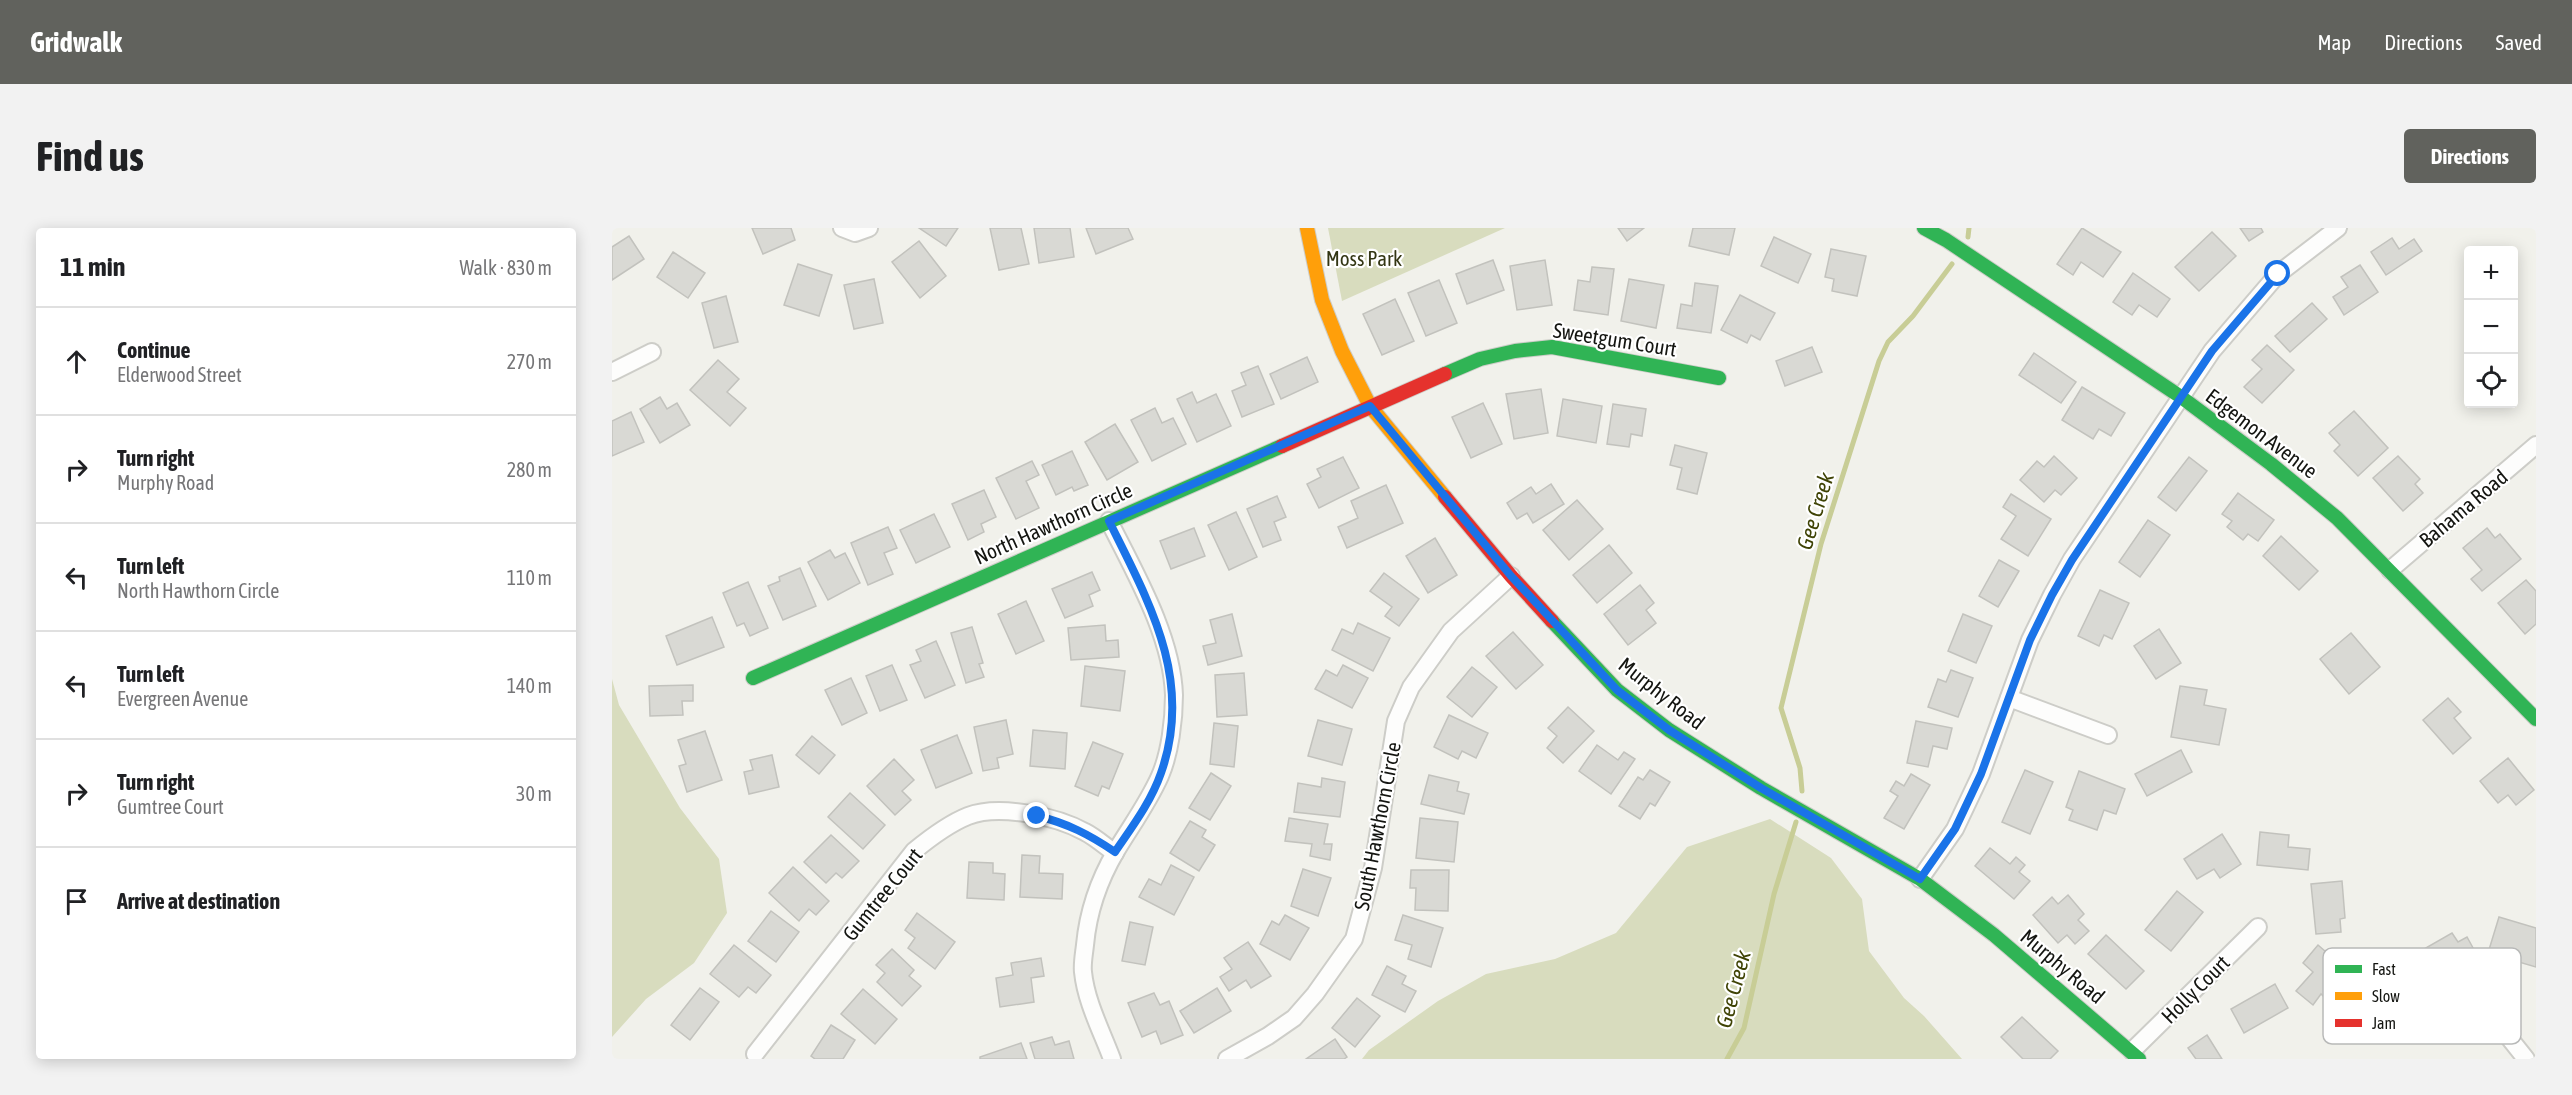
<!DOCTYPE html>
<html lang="en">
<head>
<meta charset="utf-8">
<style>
  :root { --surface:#fff; --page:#f2f2f2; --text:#202124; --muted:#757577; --line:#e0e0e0; --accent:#61625d }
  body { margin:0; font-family:"Asap Condensed",sans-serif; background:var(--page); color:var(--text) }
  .controls { position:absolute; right:18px; top:18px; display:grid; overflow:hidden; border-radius:6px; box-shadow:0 3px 15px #0003 }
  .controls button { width:54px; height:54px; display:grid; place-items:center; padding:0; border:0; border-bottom:2px solid var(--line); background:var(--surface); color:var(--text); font:30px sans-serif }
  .stop { position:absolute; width:18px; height:18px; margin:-14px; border:4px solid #1a73e8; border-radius:50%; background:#fff }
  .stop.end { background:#1a73e8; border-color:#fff; box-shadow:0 2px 6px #0008 }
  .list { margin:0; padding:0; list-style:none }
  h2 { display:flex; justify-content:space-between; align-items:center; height:78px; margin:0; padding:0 24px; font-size:26px }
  h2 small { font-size:20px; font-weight:400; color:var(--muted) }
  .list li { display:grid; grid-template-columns:39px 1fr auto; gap:18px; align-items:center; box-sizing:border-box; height:108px; padding:0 24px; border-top:2px solid var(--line) }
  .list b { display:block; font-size:22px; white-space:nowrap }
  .list p { margin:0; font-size:20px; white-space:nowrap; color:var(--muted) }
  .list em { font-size:20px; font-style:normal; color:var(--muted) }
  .icon { flex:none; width:33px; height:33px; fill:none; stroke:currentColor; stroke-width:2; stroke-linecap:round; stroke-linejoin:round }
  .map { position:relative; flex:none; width:1924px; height:831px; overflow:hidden; border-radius:6px }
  header { display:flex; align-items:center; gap:36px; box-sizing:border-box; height:84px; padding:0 30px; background:var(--accent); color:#fff }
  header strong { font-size:28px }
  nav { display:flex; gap:33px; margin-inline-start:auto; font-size:21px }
  .intro { display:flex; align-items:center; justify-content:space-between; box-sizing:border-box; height:144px; padding:0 36px }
  h1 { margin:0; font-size:42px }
  .button { padding:15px 27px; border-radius:6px; background:var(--accent); color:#fff; font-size:21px; font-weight:700 }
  main { display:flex; gap:36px; padding:0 36px }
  aside { flex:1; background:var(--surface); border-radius:6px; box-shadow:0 3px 15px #0003 }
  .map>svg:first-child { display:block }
  .green { fill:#d8dcbe }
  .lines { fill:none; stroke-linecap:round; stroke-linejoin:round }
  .stream { stroke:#c8cd96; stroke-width:5 }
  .building { fill:#d9d9d4; stroke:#c2c2bd; stroke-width:1.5 }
  .street-casing { stroke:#cdcdc8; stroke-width:20 }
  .fast-casing { stroke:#cdcdc8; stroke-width:16 }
  .slow-casing { stroke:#cdcdc8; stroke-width:16 }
  .jam-casing { stroke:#cdcdc8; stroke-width:16 }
  .street { stroke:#fdfdfc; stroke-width:16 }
  .fast { stroke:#30b455; stroke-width:14 }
  .slow { stroke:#ff9f0a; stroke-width:14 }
  .jam { stroke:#e5322d; stroke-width:14 }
  .route { stroke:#1a73e8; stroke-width:8 }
  .labels { text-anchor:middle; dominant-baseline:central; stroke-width:4.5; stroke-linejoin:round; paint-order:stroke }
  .park-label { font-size:21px; fill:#333614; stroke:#fff }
  .street-label { font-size:21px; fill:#141511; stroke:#fff }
  .water-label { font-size:22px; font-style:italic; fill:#3f4305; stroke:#fff }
  .key { fill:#fff; stroke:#b8b9b8; stroke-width:1.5 }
  .key-label { font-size:16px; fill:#141511 }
</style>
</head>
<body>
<header>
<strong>Gridwalk</strong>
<nav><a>Map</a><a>Directions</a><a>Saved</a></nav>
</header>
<div class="intro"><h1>Find us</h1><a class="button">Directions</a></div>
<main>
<aside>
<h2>11 min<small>Walk · 830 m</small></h2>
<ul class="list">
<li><svg class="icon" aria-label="ahead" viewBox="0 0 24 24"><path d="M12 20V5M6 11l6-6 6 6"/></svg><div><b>Continue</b><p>Elderwood Street</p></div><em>270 m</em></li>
<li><svg class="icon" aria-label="right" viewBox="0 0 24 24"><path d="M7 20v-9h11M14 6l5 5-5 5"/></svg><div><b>Turn right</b><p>Murphy Road</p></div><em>280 m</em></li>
<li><svg class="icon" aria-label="left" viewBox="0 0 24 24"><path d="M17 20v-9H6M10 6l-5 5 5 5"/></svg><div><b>Turn left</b><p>North Hawthorn Circle</p></div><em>110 m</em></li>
<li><svg class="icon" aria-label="left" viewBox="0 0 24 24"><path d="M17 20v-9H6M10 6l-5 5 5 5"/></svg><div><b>Turn left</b><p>Evergreen Avenue</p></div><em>140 m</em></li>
<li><svg class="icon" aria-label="right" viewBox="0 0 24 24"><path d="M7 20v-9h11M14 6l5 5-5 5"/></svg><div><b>Turn right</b><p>Gumtree Court</p></div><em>30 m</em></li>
<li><svg class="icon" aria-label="arrive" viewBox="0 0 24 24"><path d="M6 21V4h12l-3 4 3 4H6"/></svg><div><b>Arrive at destination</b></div></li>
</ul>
</aside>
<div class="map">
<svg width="1924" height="831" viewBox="0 0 1924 831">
  <rect width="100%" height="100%" fill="#f1f1eb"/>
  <!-- green -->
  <g class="green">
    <polygon points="716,0 893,0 730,73"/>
    <polygon points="0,451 7,477 68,580 107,631 115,685 82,735 34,771 0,809"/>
    <polygon points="1158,591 1219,630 1250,671 1257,723 1292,770 1312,788 1350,831 750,831 757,822 826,773 874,746 943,731 1004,705 1075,619"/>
  </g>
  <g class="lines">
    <!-- stream -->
    <g class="stream">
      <polyline points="1356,9 1357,0"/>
      <polyline points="1190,563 1188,540 1169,480 1209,316 1267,133 1276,114 1301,88 1340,36"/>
      <polyline points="1115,831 1132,800 1162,666 1184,594"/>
    </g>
  </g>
  <!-- building -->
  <g class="building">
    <polygon points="140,0 179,0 183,12 151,26"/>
    <polygon points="307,0 346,0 334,18"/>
    <polygon points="378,0 409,0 417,36 387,42"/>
    <polygon points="422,0 458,0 462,29 427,35"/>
    <polygon points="474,0 516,0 521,11 484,26"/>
    <polygon points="1006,0 1032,0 1015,13"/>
    <polygon points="1081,0 1123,0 1117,27 1077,18"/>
    <polygon points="1470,0 1509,24 1491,49 1469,34 1461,47 1445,36"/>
    <polygon points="1628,0 1649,0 1651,4 1637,13"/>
    <polygon points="1600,4 1624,28 1587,63 1563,39"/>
    <polygon points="17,8 32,31 0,52 0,19"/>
    <polygon points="1162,9 1199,26 1186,55 1149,38"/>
    <polygon points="1780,10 1787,21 1802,11 1810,23 1774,47 1759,24"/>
    <polygon points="307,13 334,48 308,70 280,34"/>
    <polygon points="1219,21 1254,28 1245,68 1220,63 1222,51 1213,49"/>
    <polygon points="61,24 93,45 76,70 45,49"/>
    <polygon points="881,32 892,62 855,76 844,46"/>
    <polygon points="933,32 940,77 905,82 898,38"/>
    <polygon points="186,36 220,47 207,88 172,77"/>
    <polygon points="1748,37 1766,64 1732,87 1721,69 1736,59 1729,49"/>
    <polygon points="980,39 1002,41 996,87 962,82 966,52 978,54"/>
    <polygon points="1521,45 1558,71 1545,89 1527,77 1520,87 1501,74"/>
    <polygon points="262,51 271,95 242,101 232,57"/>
    <polygon points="1017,51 1052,57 1044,100 1009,93"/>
    <polygon points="827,52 845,95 814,108 796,65"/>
    <polygon points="1083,55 1106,58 1099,105 1065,100 1069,76 1080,78"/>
    <polygon points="1128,67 1163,85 1148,112 1139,107 1135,115 1109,102"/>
    <polygon points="114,68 126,114 102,120 90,75"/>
    <polygon points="783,71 802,113 770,127 751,86"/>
    <polygon points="1700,75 1715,91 1678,124 1663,108"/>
    <polygon points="1655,117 1682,142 1650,175 1632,159 1650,141 1640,132"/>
    <polygon points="1200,119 1210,144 1173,158 1164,133"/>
    <polygon points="1422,125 1464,154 1449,175 1407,147"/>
    <polygon points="695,129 706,154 669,171 658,146"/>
    <polygon points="106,132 127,151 115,164 134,180 118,198 78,162"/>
    <polygon points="646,138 662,176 630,189 620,163 634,157 629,145"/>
    <polygon points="1470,159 1513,185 1499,208 1487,201 1481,211 1450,192"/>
    <polygon points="929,161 936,205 902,211 894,166"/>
    <polygon points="580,164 585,175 604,166 619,198 585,214 565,171"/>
    <polygon points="48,169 55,181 65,175 78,197 48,215 28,181"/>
    <polygon points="951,171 990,178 984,215 945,208"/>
    <polygon points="871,175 890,216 859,230 840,189"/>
    <polygon points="1001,176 1034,181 1030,208 1019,206 1017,219 995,216"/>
    <polygon points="543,180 550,195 561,190 574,216 540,233 519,192"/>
    <polygon points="1742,183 1776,220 1746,248 1722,223 1728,217 1717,205"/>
    <polygon points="19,184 32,214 0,228 0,193"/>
    <polygon points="503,196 526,234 495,252 473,214"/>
    <polygon points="1063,217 1095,225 1085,266 1065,261 1070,240 1058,237"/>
    <polygon points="460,223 476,257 462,263 460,259 444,267 430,237"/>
    <polygon points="1442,228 1465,250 1449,267 1443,262 1432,274 1408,252 1425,233 1432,239"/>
    <polygon points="1786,228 1808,251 1803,256 1811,265 1791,283 1761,250"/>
    <polygon points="731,229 747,260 707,280 695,256 709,249 705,241"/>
    <polygon points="1577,229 1595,243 1564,283 1546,269"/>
    <polygon points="420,233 427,247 414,253 427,280 404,291 384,250"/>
    <polygon points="939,256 952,276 921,295 915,285 905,291 895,275 919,259 924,266"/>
    <polygon points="774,257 791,295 735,320 726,299 746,290 739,273"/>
    <polygon points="372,262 384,289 369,296 372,304 356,312 340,276"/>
    <polygon points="1626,265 1662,292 1646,313 1636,306 1631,312 1615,299 1620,293 1610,286"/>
    <polygon points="1399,266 1439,291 1416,328 1389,311 1404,288 1391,279"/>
    <polygon points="665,268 674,289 662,294 669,312 651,319 635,281"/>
    <polygon points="965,272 991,301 957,332 931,302"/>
    <polygon points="624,284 645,329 617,342 596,297"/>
    <polygon points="322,286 338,319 304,335 288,302"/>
    <polygon points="1536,292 1558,307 1528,349 1507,334"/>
    <polygon points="276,299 285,320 272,325 281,346 256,357 239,315"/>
    <polygon points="582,300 593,328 559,341 548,313"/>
    <polygon points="1875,300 1883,310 1888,306 1909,331 1870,363 1859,351 1870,342 1851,320"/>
    <polygon points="1669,308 1706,343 1687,362 1651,328"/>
    <polygon points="823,310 845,347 816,365 794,328"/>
    <polygon points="997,317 1020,345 985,375 961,347"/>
    <polygon points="218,322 223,330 233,325 248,355 216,372 196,334"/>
    <polygon points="1387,332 1407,343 1386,379 1367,368"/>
    <polygon points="188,340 204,378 171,392 156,358 168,353 167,349"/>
    <polygon points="480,344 488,362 477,367 481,378 453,390 440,361"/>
    <polygon points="772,345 807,371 787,398 773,388 780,379 758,363"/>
    <polygon points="1914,352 1924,363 1924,396 1913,406 1886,375"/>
    <polygon points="136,354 156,400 138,408 132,395 125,398 111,365"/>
    <polygon points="1028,357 1042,375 1034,382 1044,395 1016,417 992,386"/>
    <polygon points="1488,362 1517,375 1500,411 1492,407 1487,418 1466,408"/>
    <polygon points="414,373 432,413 404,426 386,386"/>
    <polygon points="620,386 630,428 596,437 591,418 604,415 598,392"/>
    <polygon points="1351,386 1380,398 1364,435 1336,423"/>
    <polygon points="100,389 112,419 65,437 54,408"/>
    <polygon points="746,395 778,410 761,443 720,422 730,401 741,406"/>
    <polygon points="493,397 494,413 506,412 507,429 459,432 456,400"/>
    <polygon points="360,399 371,435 367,436 372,449 354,455 339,405"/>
    <polygon points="1547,401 1569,435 1544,451 1522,418"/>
    <polygon points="901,404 931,437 904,461 874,428"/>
    <polygon points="1739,405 1768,439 1737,466 1708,431"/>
    <polygon points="324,413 343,457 313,470 298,437 309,433 304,422"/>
    <polygon points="280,437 295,472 268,483 254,448"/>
    <polygon points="731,437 756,450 740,480 703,461 714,442 725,448"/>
    <polygon points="473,438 513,443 508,483 469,478"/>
    <polygon points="860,439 885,459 860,489 835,469"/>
    <polygon points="1339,442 1361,450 1346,489 1316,479 1326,451 1334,454"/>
    <polygon points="632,445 635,487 605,489 603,447"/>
    <polygon points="239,450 255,485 230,497 213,462"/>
    <polygon points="81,457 81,473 70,473 71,487 38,488 37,458"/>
    <polygon points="1568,458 1595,462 1592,477 1614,481 1607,517 1559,509"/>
    <polygon points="1836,470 1849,484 1842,490 1859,510 1841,526 1811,492"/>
    <polygon points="956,479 982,503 951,535 935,520 945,508 936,500"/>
    <polygon points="837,487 876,505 864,530 850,523 846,531 822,519"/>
    <polygon points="394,492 401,526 385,530 387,540 371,543 362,499"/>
    <polygon points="706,492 740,501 730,537 696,528"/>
    <polygon points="1304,493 1340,500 1335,521 1321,518 1316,539 1295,535"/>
    <polygon points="602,495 626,498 622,539 598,536"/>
    <polygon points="421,502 455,505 453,541 418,538"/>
    <polygon points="93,503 110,552 75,564 67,538 74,536 66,512"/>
    <polygon points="345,507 360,545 324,560 309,522"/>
    <polygon points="200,508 223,527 207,546 184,527"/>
    <polygon points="481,514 511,526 497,561 490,558 486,568 463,558"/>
    <polygon points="985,517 1006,532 1012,524 1023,531 999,566 967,543"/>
    <polygon points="1569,522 1580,544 1535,568 1523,546"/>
    <polygon points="160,527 167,559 137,566 132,544 141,542 138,532"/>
    <polygon points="1896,530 1922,562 1904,577 1896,567 1886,575 1868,553"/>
    <polygon points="282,531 302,552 290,563 299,572 283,587 255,558"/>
    <polygon points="1038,542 1058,554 1043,578 1038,575 1028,591 1007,578 1026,549 1031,552"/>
    <polygon points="1413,542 1441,554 1418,606 1390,594"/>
    <polygon points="1467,543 1513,561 1504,586 1492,582 1485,602 1457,592 1461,582 1454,579"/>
    <polygon points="599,545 619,558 598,592 577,580"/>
    <polygon points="1299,546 1318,557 1292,601 1272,590 1286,568 1278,563 1284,553 1292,558"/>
    <polygon points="817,547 847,554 845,563 857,566 852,586 809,576"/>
    <polygon points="710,550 733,554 728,589 682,584 686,555 709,559"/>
    <polygon points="238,565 273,597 251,621 216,589"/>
    <polygon points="677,590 716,596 712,616 720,616 718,632 698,628 700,616 673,613"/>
    <polygon points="808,590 846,594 842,634 804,630"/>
    <polygon points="578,593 594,602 590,609 603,617 587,643 558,625"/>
    <polygon points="1648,604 1677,607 1676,619 1698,621 1696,642 1645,637"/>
    <polygon points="1610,606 1629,636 1608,650 1602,641 1585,651 1572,631"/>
    <polygon points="219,607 247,633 230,650 224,645 214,655 192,634"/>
    <polygon points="1378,620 1398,636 1404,629 1413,637 1407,644 1418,653 1402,671 1363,638"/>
    <polygon points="410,627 428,628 427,645 451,646 450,671 408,669"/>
    <polygon points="357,634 381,635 381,645 393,646 392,672 355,670"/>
    <polygon points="559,637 582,649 562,687 527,669 537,651 549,657"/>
    <polygon points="181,639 217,673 204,687 197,681 187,693 157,665"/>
    <polygon points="691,641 719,650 706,688 679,678"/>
    <polygon points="799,642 837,642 836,683 803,682 804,660 798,660"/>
    <polygon points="1730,653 1733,690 1728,691 1729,704 1704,706 1699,656"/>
    <polygon points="1565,663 1591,684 1559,723 1533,702"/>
    <polygon points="1456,667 1472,686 1466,692 1477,703 1463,716 1455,707 1446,715 1421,687 1440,669 1446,676"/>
    <polygon points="159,683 187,704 164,734 136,713"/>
    <polygon points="305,685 343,714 323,741 296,720 303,710 293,702"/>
    <polygon points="673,687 697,700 678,732 648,716 660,693 667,697"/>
    <polygon points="791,687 831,700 819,739 796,731 800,717 783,712"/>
    <polygon points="1887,689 1924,700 1924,739 1876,725"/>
    <polygon points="518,694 541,699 533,737 510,733"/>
    <polygon points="1840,705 1846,714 1855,709 1866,729 1822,755 1805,725"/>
    <polygon points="1494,707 1532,743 1514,761 1476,726"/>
    <polygon points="636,714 659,748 639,760 634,752 617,763 608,749 620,741 612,730"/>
    <polygon points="122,717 159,747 144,765 136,759 127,769 98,746"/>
    <polygon points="1706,717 1736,743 1713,770 1709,766 1701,777 1684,763 1701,744 1691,735"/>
    <polygon points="280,721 302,742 297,748 309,758 290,778 265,754 273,745 264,737"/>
    <polygon points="429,730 432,748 419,750 422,774 388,779 384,750 401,747 399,735"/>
    <polygon points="775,738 794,748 790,756 804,763 793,784 760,767"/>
    <polygon points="1663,756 1676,780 1632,805 1619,781"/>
    <polygon points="88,760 107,774 78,812 59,797"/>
    <polygon points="605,760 619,783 582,805 568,783"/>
    <polygon points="251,761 285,791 263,816 229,786"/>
    <polygon points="542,765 548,777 557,773 571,807 549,816 544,803 530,809 516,775"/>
    <polygon points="745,770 768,788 743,819 720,800"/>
    <polygon points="1410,789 1446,823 1438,831 1411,831 1389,809"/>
    <polygon points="219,797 243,812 231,831 203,831 199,828"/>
    <polygon points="1595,807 1610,831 1584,831 1576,820"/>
    <polygon points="440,809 443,817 457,813 462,831 423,831 418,815"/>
    <polygon points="723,811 735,829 732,831 694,831"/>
    <polygon points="409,815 415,831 368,831 368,829"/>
  </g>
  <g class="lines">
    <defs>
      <g id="street">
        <polyline points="230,0 243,5 257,0"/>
        <polyline points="0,144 40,124"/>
        <path d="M497 293C523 345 560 408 562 467 562 492 558 525 548 548 536 575 519 598 504 623 487 652 476 684 473 717 472 726 470 736 471 744 474 774 490 804 500 831"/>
        <polyline points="1778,342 1924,217"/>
        <polyline points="1397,470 1496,507"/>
        <polyline points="1308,651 1343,601 1369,546 1418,412 1440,367 1460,331 1600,123 1666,46 1726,0"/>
        <polyline points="1883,792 1914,831"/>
        <polyline points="1520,823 1646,699"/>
        <path d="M143 826 302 623C319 609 336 596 356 588 387 576 444 588 473 604 483 609 493 618 503 625"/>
        <polyline points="615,831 656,808 682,790 703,766 742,711 761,640 784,493 799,459 839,403 899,348"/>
      </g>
      <g id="fast">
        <polyline points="1312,0 1334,12 1569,169 1659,236 1725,290 1924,491"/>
        <polyline points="833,146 868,131 903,123 940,119 1107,150"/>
        <polyline points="940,393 1005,462 1057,502 1149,560 1308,651 1382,707 1527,831"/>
        <polyline points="141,450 670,218"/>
      </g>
      <polyline id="slow" points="695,0 710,72 730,123 758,178 833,269"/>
      <g id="jam">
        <polyline points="670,218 833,146"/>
        <polyline points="833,269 899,348 940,393"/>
      </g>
    </defs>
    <!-- street casing -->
    <use href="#street" class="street-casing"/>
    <!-- fast casing -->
    <use href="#fast" class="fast-casing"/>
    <!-- slow casing -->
    <use href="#slow" class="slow-casing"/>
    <!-- jam casing -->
    <use href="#jam" class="jam-casing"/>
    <!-- street -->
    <use href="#street" class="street"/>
    <!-- fast -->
    <use href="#fast" class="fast"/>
    <!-- slow -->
    <use href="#slow" class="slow"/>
    <!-- jam -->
    <use href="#jam" class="jam"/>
  </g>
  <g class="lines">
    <!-- route -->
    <path class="route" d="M425 588C455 595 478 607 503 624 520 599 539 574 549 545 582 452 537 374 497 293L758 178 899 348 1005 462 1057 502 1149 560 1308 651 1343 601 1369 546 1418 412 1440 367 1460 332 1600 123 1666 46"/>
  </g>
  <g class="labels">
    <!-- park labels -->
    <g class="park-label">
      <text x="752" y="30">Moss Park</text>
    </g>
    <!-- street labels -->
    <g class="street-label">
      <text transform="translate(1003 111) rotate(9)">Sweetgum Court</text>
      <text transform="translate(1650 205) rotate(37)">Edgemon Avenue</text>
      <text transform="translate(1851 280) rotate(-40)">Bahama Road</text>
      <text transform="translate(441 295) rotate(-24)">North Hawthorn Circle</text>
      <text transform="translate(1050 465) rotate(38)">Murphy Road</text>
      <text transform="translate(765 598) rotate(-79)">South Hawthorn Circle</text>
      <text transform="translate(270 666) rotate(-51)">Gumtree Court</text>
      <text transform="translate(1451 738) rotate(40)">Murphy Road</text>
      <text transform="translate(1583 761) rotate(-45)">Holly Court</text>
    </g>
    <!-- water labels -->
    <g class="water-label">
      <text transform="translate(1203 283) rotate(-73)">Gee Creek</text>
      <text transform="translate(1121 761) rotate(-75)">Gee Creek</text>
    </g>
  </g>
  <!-- legend -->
  <rect x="1711" y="720" width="198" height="96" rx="9" class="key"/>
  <rect x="1723" y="737" width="27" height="8" fill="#30b455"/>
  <rect x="1723" y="764" width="27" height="8" fill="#ff9f0a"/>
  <rect x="1723" y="791" width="27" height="8" fill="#e5322d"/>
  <g class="key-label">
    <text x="1760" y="747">Fast</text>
    <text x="1760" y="774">Slow</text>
    <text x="1760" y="801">Jam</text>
  </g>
</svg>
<div class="controls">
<button>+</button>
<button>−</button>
<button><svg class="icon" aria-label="locate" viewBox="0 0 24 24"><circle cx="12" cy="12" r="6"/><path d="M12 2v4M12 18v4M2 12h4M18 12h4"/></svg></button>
</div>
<div class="stop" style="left:1666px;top:46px"></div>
<div class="stop end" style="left:425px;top:588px"></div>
</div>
</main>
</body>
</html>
